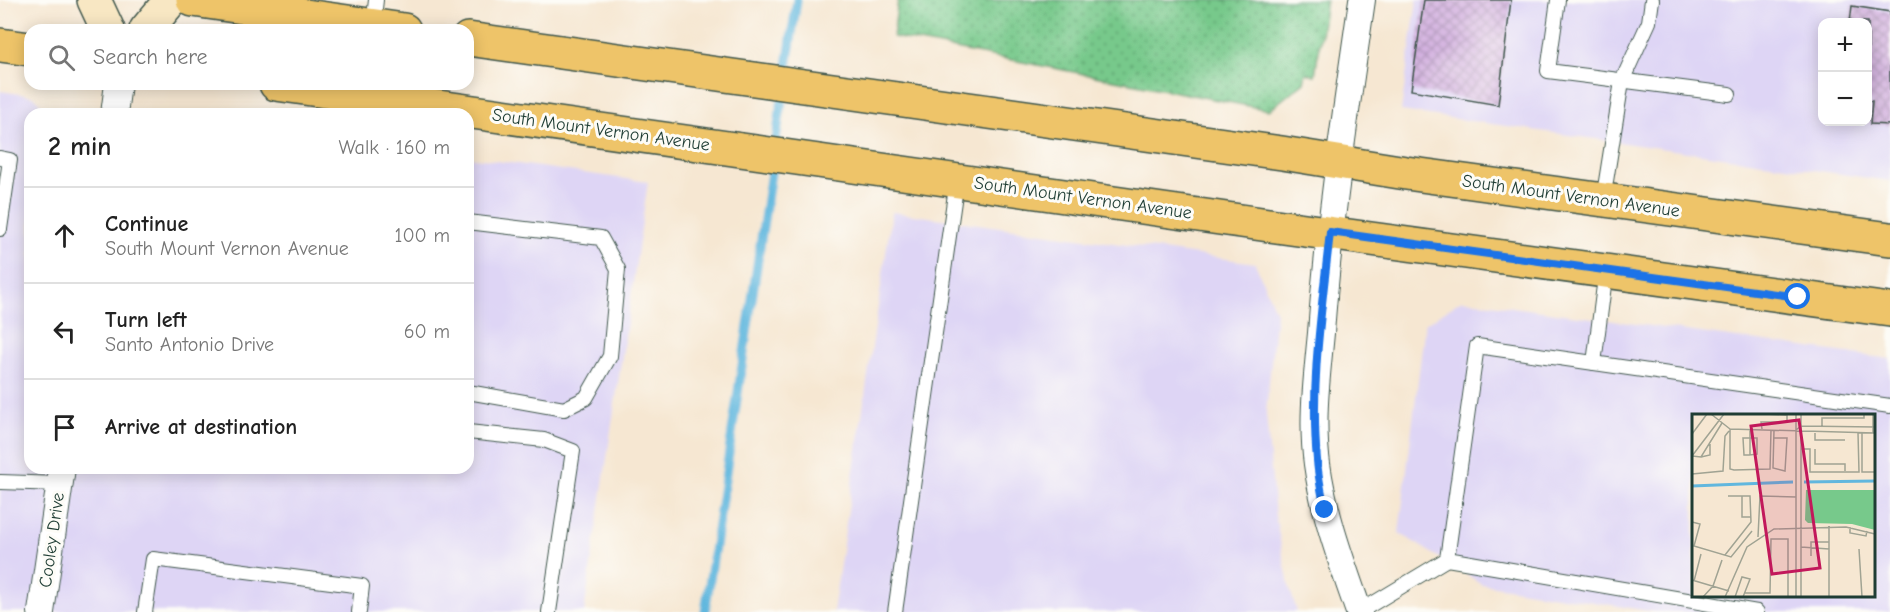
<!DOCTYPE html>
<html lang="en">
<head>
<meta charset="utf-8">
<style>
  :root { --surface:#fff; --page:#f6f6f6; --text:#222; --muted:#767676; --line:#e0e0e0 }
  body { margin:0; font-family:"Comic Neue",sans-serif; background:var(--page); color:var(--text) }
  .controls { position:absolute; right:18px; top:18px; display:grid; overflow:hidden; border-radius:12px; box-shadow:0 3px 15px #0003 }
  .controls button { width:54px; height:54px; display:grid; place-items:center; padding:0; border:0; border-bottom:2px solid var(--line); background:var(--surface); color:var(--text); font:30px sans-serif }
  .stop { position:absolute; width:18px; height:18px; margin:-14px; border:4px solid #1a73e8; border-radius:50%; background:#fff }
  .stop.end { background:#1a73e8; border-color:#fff; box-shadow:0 2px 6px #0008 }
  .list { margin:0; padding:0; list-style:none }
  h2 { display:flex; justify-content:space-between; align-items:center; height:78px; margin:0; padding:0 24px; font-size:26px }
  h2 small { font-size:20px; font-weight:400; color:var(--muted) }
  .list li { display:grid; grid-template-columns:39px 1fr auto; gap:18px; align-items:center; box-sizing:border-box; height:96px; padding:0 24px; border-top:2px solid var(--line) }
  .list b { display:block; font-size:22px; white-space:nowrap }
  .list p { margin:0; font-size:20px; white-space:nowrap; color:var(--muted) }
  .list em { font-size:20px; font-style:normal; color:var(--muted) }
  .icon { flex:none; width:33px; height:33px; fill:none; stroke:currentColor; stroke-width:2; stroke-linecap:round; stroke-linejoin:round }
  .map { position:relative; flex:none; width:1890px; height:612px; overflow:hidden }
  .search { position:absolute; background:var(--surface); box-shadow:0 3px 15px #0003; left:24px; top:24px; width:450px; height:66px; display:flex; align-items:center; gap:15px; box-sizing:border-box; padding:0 21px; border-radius:18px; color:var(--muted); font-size:22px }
  .panel { position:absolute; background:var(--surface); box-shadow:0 3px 15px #0003; left:24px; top:108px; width:450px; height:366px; border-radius:18px }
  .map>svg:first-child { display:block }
  .built { fill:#ded5f5; fill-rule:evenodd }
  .grass { fill:url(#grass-dots); stroke:#4b8360; stroke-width:1.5 }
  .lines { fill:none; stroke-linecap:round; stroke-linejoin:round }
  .stream { stroke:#61b7de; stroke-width:9 }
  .building { fill:url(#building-cross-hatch) }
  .lane-casing { stroke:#3f564c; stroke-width:16 }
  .street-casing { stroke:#3f564c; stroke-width:28 }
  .secondary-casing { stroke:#3f564c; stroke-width:36 }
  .primary-casing { stroke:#3f564c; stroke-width:36 }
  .lane { stroke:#fff; stroke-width:14 }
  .street { stroke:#fff; stroke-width:26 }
  .secondary { stroke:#f8e7c3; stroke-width:33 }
  .primary { stroke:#eec469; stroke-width:33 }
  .route { stroke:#1a73e8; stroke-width:8 }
  .labels { text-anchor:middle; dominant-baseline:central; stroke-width:6; stroke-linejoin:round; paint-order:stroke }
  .street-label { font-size:18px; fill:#1f3d34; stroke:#fdfcf7 }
  .inset-river { fill:none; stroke:#61b7de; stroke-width:3 }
  .inset-road { fill:none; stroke:#a0a393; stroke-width:1.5 }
  .view { fill:#c2185b; fill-opacity:0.15; stroke:#c2185b; stroke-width:3 }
  .inset-edge { fill:none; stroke:#1f3d34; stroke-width:3 }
</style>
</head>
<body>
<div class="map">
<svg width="1890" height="612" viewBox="0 0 1890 612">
  <defs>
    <pattern id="grass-dots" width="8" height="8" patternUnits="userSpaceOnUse" patternTransform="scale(1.5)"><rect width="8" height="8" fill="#77c98b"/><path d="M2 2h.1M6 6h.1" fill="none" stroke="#61a472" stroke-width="1.8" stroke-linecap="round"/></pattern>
    <pattern id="building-cross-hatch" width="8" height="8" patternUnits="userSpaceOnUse" patternTransform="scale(1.5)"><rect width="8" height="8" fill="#d2afdf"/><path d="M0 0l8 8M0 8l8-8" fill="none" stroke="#aa90b6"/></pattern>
  </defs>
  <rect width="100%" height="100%" fill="#fdfcf7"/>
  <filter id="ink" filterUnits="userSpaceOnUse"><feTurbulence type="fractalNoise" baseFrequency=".0167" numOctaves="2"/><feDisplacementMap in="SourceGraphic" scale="12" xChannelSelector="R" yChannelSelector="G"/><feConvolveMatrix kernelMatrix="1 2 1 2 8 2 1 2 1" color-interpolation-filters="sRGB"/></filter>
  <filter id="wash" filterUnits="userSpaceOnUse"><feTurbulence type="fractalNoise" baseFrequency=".008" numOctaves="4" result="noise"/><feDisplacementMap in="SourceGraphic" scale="24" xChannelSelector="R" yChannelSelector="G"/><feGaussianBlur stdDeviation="1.35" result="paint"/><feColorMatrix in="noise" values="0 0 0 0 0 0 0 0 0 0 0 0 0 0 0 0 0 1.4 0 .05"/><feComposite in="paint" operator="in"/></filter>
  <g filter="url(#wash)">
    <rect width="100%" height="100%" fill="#f6e7d2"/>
    <!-- built -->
    <g class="built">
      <path d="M1417 0H1890V181L1401 111ZM1822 22H1868V122H1822Z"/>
      <polygon points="0,91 34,96 48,114 30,114 30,468 468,468 468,157 648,182 584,612 0,612"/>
      <polygon points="892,212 1255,263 1276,313 1266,413 1275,515 1289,586 1297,612 833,612"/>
      <path d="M1462 300 1890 359V612H1655L1482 584 1399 533 1425 324ZM1694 416H1874V596H1694Z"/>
    </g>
    <!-- grass -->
    <polygon class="grass" points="898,0 1326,0 1315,75 1306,73 1304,82 1269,110 893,37"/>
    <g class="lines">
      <!-- stream -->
      <polyline class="stream" points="705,612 797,0"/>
    </g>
    <g id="blocks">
      <!-- building -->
      <g class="building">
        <polygon points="1424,0 1511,0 1498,105 1411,90"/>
        <polygon points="1852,6 1890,12 1890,125 1870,124 1872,101 1868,101 1868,22 1850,22"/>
      </g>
    </g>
  </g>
  <g filter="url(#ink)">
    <use href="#blocks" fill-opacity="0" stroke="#3f564c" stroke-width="1.5"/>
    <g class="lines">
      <defs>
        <g id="lane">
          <polyline points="1558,0 1548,71 1729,94"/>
          <polyline points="373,26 376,0"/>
          <polyline points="0,158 10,160 0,229"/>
          <polyline points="1603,200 1622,81 1649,22 1652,0"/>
          <polyline points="468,222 601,238 618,269 610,356 586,398 564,409 468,392"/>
          <polyline points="1594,363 1606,270"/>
          <polyline points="468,432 544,440 573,451 549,612"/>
          <polyline points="0,482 60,484"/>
          <polyline points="145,612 153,559 362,586 359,612"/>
          <polyline points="895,612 957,180"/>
          <polyline points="1359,612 1447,559"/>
          <polyline points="1757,612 1447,559 1477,346 1890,406"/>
        </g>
        <g id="street">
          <polyline points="114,114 118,84"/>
          <polyline points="41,612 62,468"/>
          <path d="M1359 612C1342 563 1324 515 1317 464 1311 421 1317 376 1321 333 1329 221 1346 111 1362 0"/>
        </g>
        <g id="secondary">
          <polyline points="94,0 108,30"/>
          <polyline points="146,30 171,0"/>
        </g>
        <g id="primary">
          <polyline points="193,0 404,30"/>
          <polyline points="468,39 1282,153 1406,173 1890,239"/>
          <polyline points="0,45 30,49"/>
          <polyline points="276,84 1276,226 1890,310"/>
        </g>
      </defs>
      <!-- lane casing -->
      <use href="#lane" class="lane-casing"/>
      <!-- street casing -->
      <use href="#street" class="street-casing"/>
      <!-- secondary casing -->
      <use href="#secondary" class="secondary-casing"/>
      <!-- primary casing -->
      <use href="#primary" class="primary-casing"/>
      <!-- lane -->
      <use href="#lane" class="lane"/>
      <!-- street -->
      <use href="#street" class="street"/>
      <!-- secondary -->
      <use href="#secondary" class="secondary"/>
      <!-- primary -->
      <use href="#primary" class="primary"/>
    </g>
  </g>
  <g class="lines" filter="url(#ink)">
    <!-- route -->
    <path class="route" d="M1325 510C1322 493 1318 477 1317 460 1310 385 1322 307 1330 232L1798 297"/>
  </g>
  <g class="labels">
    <!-- street labels -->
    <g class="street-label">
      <text transform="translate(601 130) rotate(8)">South Mount Vernon Avenue</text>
      <text transform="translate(1571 196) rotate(8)">South Mount Vernon Avenue</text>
      <text transform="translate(1083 198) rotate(8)">South Mount Vernon Avenue</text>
      <text transform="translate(52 540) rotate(-82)">Cooley Drive</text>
    </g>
  </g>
  <!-- overview -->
  <g transform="translate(1692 414)">
    <rect width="183" height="183" fill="#f6e7d2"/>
    <path d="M114 76H183V116L160 110 116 109 113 106Z" fill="#77c98b"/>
    <path class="inset-river" d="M112 68 183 67M0 72 101 68"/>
    <path class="inset-road" d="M19 0 38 15M72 0 95 1M104 0V183M181 0V19M130 13V4H172V0M38 15 183 19M38 15V55L42 56 78 55 79 16M70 15 69 8H95V0M58 16V41L65 40V24H51L52 41H58M104 16 109 12 183 13M123 19V26H153M170 19V58H183M0 20 15 0M82 24H95L93 57 81 54 82 16M109 35H118V58H167L166 19M123 35V50H153V57M0 42 32 0M0 42 9 43 30 9M9 43 18 41V30M0 60 31 57 33 22 37 17M50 82V103H59M0 108 8 110 2 132 39 143 60 117M137 112V183M158 113V119L174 122 175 117M66 123 68 82 104 83M109 133 137 135M167 135 170 183M33 141 59 108 58 82H36M119 142V128H137M0 166 37 177M2 167 9 140M53 179H78L79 125H96V183M11 183 21 172 30 146M33 183 55 133 82 115 154 113 183 120M43 183 50 163 58 165 51 183M109 183V0"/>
    <path class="view" d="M107 6 128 154 80 160 59 12Z"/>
    <rect width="183" height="183" class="inset-edge"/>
  </g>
</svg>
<div class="controls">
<button>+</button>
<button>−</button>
</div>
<div class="stop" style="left:1798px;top:297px"></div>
<div class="stop end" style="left:1325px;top:510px"></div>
<div class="search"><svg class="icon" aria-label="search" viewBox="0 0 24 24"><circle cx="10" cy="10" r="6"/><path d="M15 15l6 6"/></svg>Search here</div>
<section class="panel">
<h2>2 min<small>Walk · 160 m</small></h2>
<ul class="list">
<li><svg class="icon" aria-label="ahead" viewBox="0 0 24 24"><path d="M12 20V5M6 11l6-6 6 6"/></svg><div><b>Continue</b><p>South Mount Vernon Avenue</p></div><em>100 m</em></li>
<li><svg class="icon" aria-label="left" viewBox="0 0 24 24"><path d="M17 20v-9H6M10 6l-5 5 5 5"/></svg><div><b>Turn left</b><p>Santo Antonio Drive</p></div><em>60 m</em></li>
<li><svg class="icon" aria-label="arrive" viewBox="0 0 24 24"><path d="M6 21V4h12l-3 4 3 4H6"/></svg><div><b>Arrive at destination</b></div></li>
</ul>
</section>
</div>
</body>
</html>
